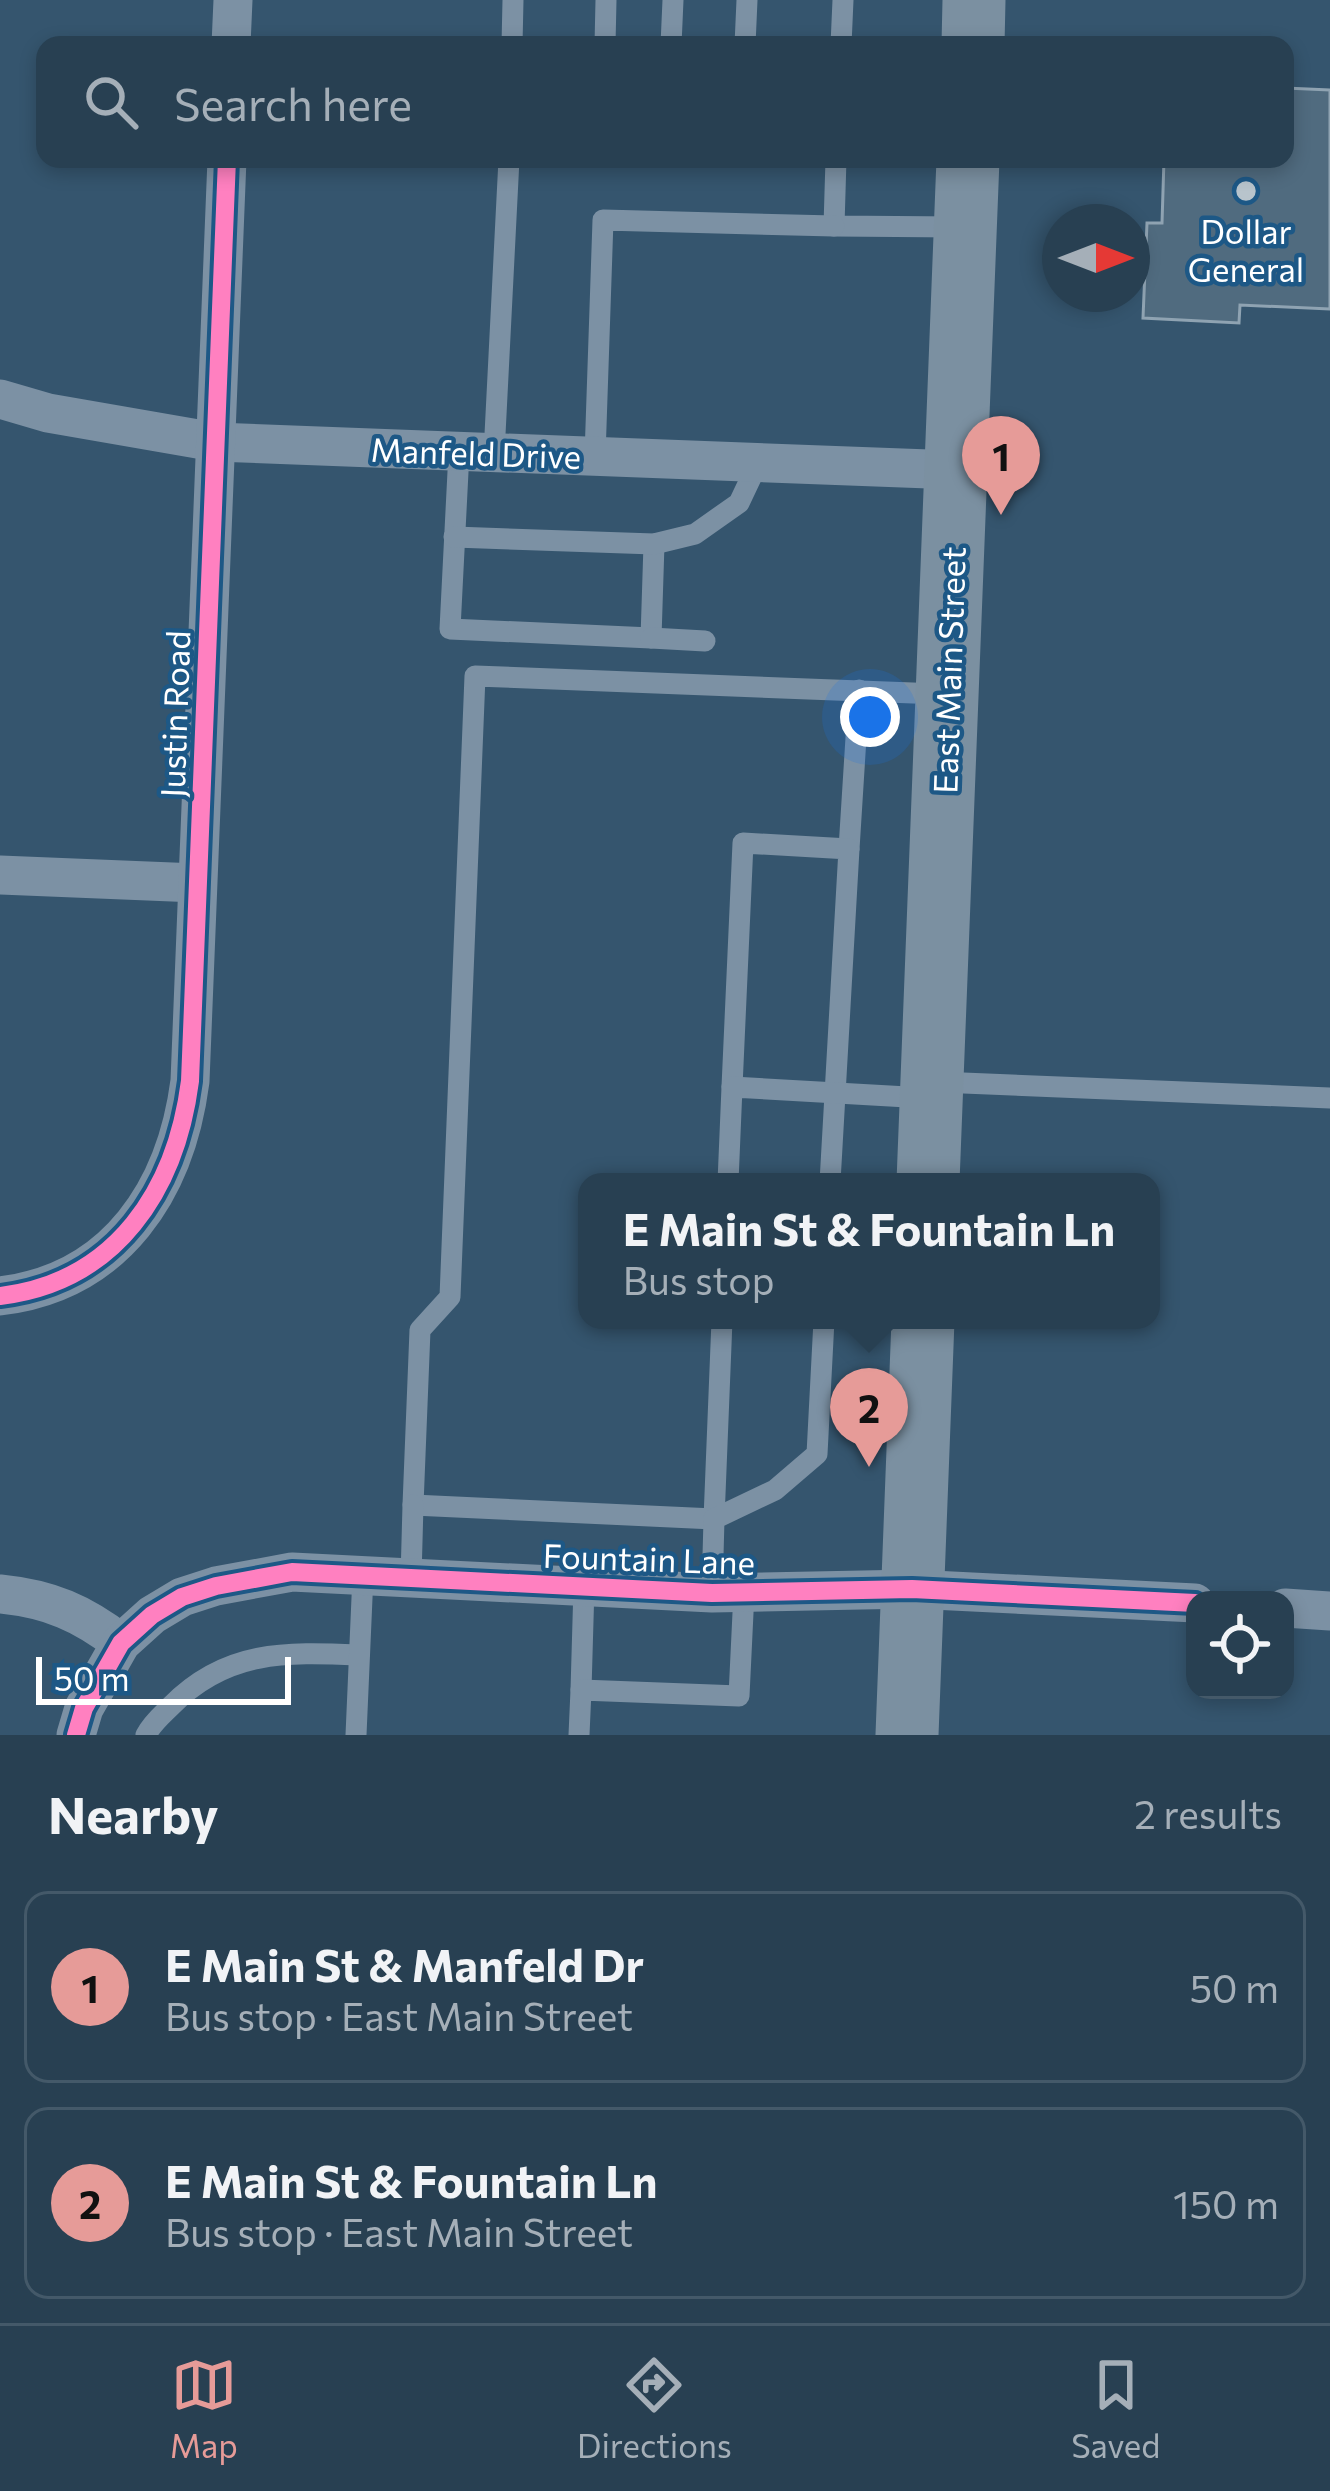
<!DOCTYPE html>
<html lang="en">
<head>
<meta charset="utf-8">
<style>
  :root { --surface:#284052; --page:#304759; --text:#f1f3f6; --muted:#a5afb8; --line:#445969; --accent:#e69b98 }
  body { margin:0; font-family:Commissioner,sans-serif; background:var(--page); color:var(--text) }
  .controls { position:absolute; right:36px; bottom:36px; display:grid; overflow:hidden; border-radius:24px; box-shadow:0 6px 18px #0003 }
  .controls button { width:108px; height:108px; display:grid; place-items:center; padding:0; border:0; border-bottom:3px solid var(--line); background:var(--surface); color:var(--text); font:60px sans-serif }
  .compass { position:absolute; left:1042px; top:204px; width:108px; height:108px; border-radius:50%; background:var(--surface); box-shadow:0 6px 18px #0003; rotate:90deg }
  .scale { position:absolute; left:36px; bottom:30px; width:255px; box-sizing:border-box; padding-left:12px; border:6px solid #fff; border-top:0; font-size:33px; line-height:42px; white-space:nowrap; color:#fff; -webkit-text-stroke:9px #1d5886; paint-order:stroke }
  .you { position:absolute; left:870px; top:717px; width:42px; height:42px; margin:-30px; border:9px solid #fff; border-radius:50%; background:#1a73e8; box-shadow:0 0 0 18px #1a73e833 }
  .badge { display:grid; place-items:center; width:78px; height:78px; border-radius:50%; background:var(--accent); color:#111; font-size:39px; font-weight:700 }
  .pin { position:absolute; translate:-50% -99px; filter:drop-shadow(0 3px 6px #0008) }
  .pin::after { content:''; position:absolute; top:63px; width:42px; height:36px; background:inherit; clip-path:polygon(0 0,100% 0,50% 100%) }
  .popup { position:absolute; left:578px; top:1173px; width:582px; height:156px; box-sizing:border-box; display:grid; place-content:center; border-radius:24px; background:var(--surface); filter:drop-shadow(0 3px 9px #0005); font-size:39px; white-space:nowrap; color:var(--muted) }
  .popup b { font-size:45px; color:var(--text) }
  .popup::after { content:''; position:absolute; left:50%; top:100%; margin-left:-24px; border:24px solid transparent; border-top-color:var(--surface) }
  .list { margin:0; padding:0; list-style:none }
  h2 { display:flex; justify-content:space-between; align-items:center; height:156px; margin:0; padding:0 48px; font-size:51px }
  h2 small { font-size:39px; font-weight:400; color:var(--muted) }
  .list li { display:grid; grid-template-columns:78px 1fr auto; gap:36px; align-items:center; box-sizing:border-box; height:192px; margin:0 24px 24px; padding:0 24px; border:3px solid var(--line); border-radius:24px }
  .list b { display:block; font-size:45px; white-space:nowrap }
  .list p { margin:0; font-size:39px; white-space:nowrap; color:var(--muted) }
  .list em { font-size:39px; font-style:normal; color:var(--muted) }
  .icon { flex:none; width:66px; height:66px; fill:none; stroke:currentColor; stroke-width:2; stroke-linecap:round; stroke-linejoin:round }
  .map { position:relative; flex:none; width:1330px; height:1735px; overflow:hidden }
  .search { position:absolute; background:var(--surface); box-shadow:0 6px 18px #0003; left:36px; right:36px; top:36px; height:132px; display:flex; align-items:center; gap:30px; box-sizing:border-box; padding:0 42px; border-radius:24px; color:var(--muted); font-size:45px }
  .sheet { height:588px; background:var(--surface) }
  nav { display:flex; justify-content:space-around; align-items:center; box-sizing:border-box; height:168px; border-top:3px solid var(--line); background:var(--surface); font-size:33px; color:var(--muted) }
  nav a { display:grid; justify-items:center; gap:6px }
  nav .on { color:var(--accent) }
  .map>svg:first-child { display:block }
  .building { fill:#506b7f; stroke:#8fa3b2; stroke-width:3 }
  .lines { fill:none; stroke-linecap:round; stroke-linejoin:round }
  .lane { stroke:#7c91a4; stroke-width:21 }
  .street { stroke:#7c91a4; stroke-width:39 }
  .primary { stroke:#7b90a1; stroke-width:63 }
  .cycleway-casing { stroke:#1d5886; stroke-width:26 }
  .cycleway { stroke:#ff80c0; stroke-width:18 }
  .poi-dot { fill:#b8c4cc; stroke:#1d5886; stroke-width:4.5 }
  .labels { text-anchor:middle; dominant-baseline:central; stroke-width:9; stroke-linejoin:round; paint-order:stroke }
  .poi-label { font-size:33px; fill:#fff; stroke:#1d5886 }
  .street-label { font-size:33px; fill:#fff; stroke:#1d5886 }
</style>
</head>
<body>
<div class="map">
<svg width="1330" height="1735" viewBox="0 0 1330 1735">
  <rect width="100%" height="100%" fill="#35556e"/>
  <!-- building -->
  <polygon class="building" points="1285,88 1330,90 1330,309 1240,305 1239,323 1143,318 1147,223 1162,223 1164,159 1285,159"/>
  <g class="lines">
    <!-- lane -->
    <g class="lane">
      <polyline points="512,45 513,0"/>
      <polyline points="605,45 606,0"/>
      <polyline points="671,45 673,0"/>
      <polyline points="745,45 747,0"/>
      <polyline points="841,45 843,0"/>
      <polyline points="836,159 834,226 958,227"/>
      <polyline points="459,452 450,629 651,638 654,544"/>
      <polyline points="494,454 509,159"/>
      <polyline points="595,456 603,220 834,226"/>
      <polyline points="454,537 654,544 695,534 739,503 758,463"/>
      <polyline points="651,638 705,641"/>
      <polyline points="849,849 859,690"/>
      <polyline points="939,1082 1330,1098"/>
      <polyline points="732,1087 743,843 849,849 830,1182"/>
      <polyline points="728,1182 732,1087 925,1098"/>
      <polyline points="722,1320 714,1519 413,1505 420,1330 450,1297 475,676 939,694"/>
      <polyline points="411,1578 413,1505"/>
      <polyline points="712,1593 714,1519 775,1490 817,1454 824,1320"/>
      <polyline points="581,1690 584,1586"/>
      <path d="M146 1735C152 1723 162 1715 171 1706 226 1650 285 1652 359 1655"/>
      <polyline points="356,1735 363,1575"/>
      <polyline points="579,1735 581,1690 739,1696 744,1592"/>
    </g>
    <!-- street -->
    <g class="street">
      <polyline points="231,45 233,0"/>
      <polyline points="0,399 48,413 215,442 956,470"/>
      <polyline points="0,875 197,883"/>
      <path d="M0 1296C117 1282 176 1189 190 1081L227 159"/>
      <path d="M0 1594C50 1599 82 1613 121 1643"/>
      <polyline points="1285,1608 1330,1611"/>
      <polyline points="76,1735 84,1708 121,1643 152,1615 182,1597 216,1586 292,1572 712,1593 912,1589 1195,1603"/>
    </g>
    <!-- primary -->
    <g class="primary">
      <polyline points="973,45 974,0"/>
      <polyline points="928,1182 968,159"/>
      <polyline points="907,1735 923,1320"/>
    </g>
    <defs>
      <g id="cycleway">
        <path d="M0 1296C117 1282 176 1189 190 1081L227 159"/>
        <polyline points="76,1735 84,1708 121,1643 152,1615 182,1597 216,1586 292,1572 712,1593 912,1589 1195,1603"/>
      </g>
    </defs>
    <!-- cycleway casing -->
    <use href="#cycleway" class="cycleway-casing"/>
    <!-- cycleway -->
    <use href="#cycleway" class="cycleway"/>
  </g>
  <!-- markers -->
  <circle class="poi-dot" cx="1246" cy="191" r="12"/>
  <g class="labels">
    <!-- poi labels -->
    <g class="poi-label">
      <text x="1246" y="230">Dollar<tspan x="1246" dy="38">General</tspan></text>
    </g>
    <!-- street labels -->
    <g class="street-label">
      <text transform="translate(476 452) rotate(2)">Manfeld Drive</text>
      <text transform="translate(948 670) rotate(-88)">East Main Street</text>
      <text transform="translate(174 714) rotate(-88)">Justin Road</text>
      <text transform="translate(649 1558) rotate(2)">Fountain Lane</text>
    </g>
  </g>
</svg>
<div class="controls">
<button><svg class="icon" aria-label="locate" viewBox="0 0 24 24"><circle cx="12" cy="12" r="6"/><path d="M12 2v4M12 18v4M2 12h4M18 12h4"/></svg></button>
</div>
<svg class="compass" viewBox="-18 -18 36 36"><path d="M0-13l5 13h-10z" fill="#e53935"/><path d="M0 13l5-13h-10z" fill="#a5afb8"/></svg>
<div class="scale">50 m</div>
<div class="you"></div>
<div class="pin badge" style="left:1001px;top:515px">1</div>
<div class="pin badge" style="left:869px;top:1467px">2</div>
<div class="popup"><b>E Main St &amp; Fountain Ln</b>Bus stop</div>
<div class="search"><svg class="icon" aria-label="search" viewBox="0 0 24 24"><circle cx="10" cy="10" r="6"/><path d="M15 15l6 6"/></svg>Search here</div>
</div>
<section class="sheet">
<h2>Nearby<small>2 results</small></h2>
<ul class="list">
<li><span class="badge">1</span><div><b>E Main St &amp; Manfeld Dr</b><p>Bus stop · East Main Street</p></div><em>50 m</em></li>
<li><span class="badge">2</span><div><b>E Main St &amp; Fountain Ln</b><p>Bus stop · East Main Street</p></div><em>150 m</em></li>
</ul>
</section>
<nav>
<a class="on"><svg class="icon" aria-label="map" viewBox="0 0 24 24"><path d="M3 6l6-2 6 2 6-2v14l-6 2-6-2-6 2zM9 4v14M15 6v14"/></svg>Map</a>
<a><svg class="icon" aria-label="directions" viewBox="0 0 24 24"><path d="M12 3l9 9-9 9-9-9zM9 14v-3h6M13 9l2 2-2 2"/></svg>Directions</a>
<a><svg class="icon" aria-label="saved" viewBox="0 0 24 24"><path d="M7 4h10v16l-5-4-5 4z"/></svg>Saved</a>
</nav>
</body>
</html>
